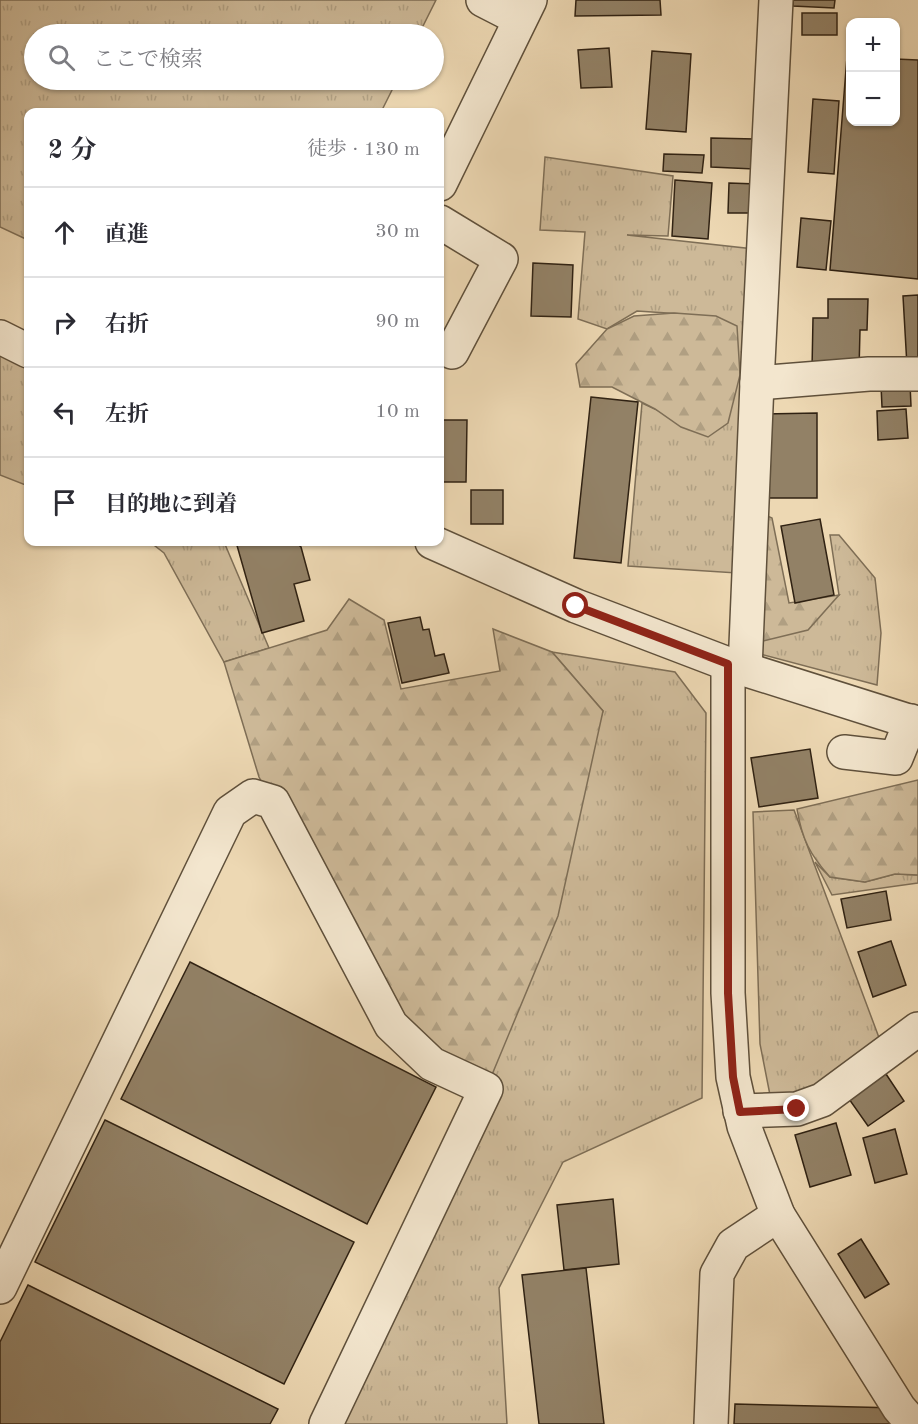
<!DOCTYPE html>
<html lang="ja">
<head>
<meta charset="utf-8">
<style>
  :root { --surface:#fff; --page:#f7f7f7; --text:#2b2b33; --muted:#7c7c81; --line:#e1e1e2 }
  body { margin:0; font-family:"Old Standard TT","Noto Serif JP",serif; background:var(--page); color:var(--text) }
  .controls { position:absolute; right:18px; top:18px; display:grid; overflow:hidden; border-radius:12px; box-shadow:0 2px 4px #0004 }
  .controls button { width:54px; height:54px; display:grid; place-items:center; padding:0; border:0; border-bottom:2px solid var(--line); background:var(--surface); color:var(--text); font:30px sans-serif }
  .stop { position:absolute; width:18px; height:18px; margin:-14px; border:4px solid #8f2418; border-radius:50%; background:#fff }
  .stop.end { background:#8f2418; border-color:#fff; box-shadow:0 2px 6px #0008 }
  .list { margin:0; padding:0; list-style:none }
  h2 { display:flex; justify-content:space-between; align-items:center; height:78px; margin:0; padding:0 24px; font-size:26px }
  h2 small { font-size:20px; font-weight:400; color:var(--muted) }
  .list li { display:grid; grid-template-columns:39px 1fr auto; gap:18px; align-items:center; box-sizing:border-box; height:90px; padding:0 24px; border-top:2px solid var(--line) }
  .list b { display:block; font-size:22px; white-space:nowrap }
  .list em { font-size:20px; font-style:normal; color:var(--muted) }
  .icon { flex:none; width:33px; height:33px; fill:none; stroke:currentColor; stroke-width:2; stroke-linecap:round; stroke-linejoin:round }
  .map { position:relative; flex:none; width:918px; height:1424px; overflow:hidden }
  .search { position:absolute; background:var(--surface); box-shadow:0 2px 4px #0004; left:24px; top:24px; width:420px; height:66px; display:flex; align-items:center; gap:15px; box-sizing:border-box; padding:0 21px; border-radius:33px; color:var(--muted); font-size:22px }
  .panel { position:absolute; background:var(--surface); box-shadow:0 2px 4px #0004; left:24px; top:108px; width:420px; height:438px; border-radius:12px }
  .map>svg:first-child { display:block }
  .grass { fill:url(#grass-tufts); stroke:#7e6e56; stroke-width:1.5 }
  .forest { fill:url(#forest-firs); stroke:#7e6e56; stroke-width:1.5 }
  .building { fill:#928166; stroke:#302213; stroke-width:1.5 }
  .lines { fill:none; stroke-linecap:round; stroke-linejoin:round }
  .minor-casing { stroke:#5f503b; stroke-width:36 }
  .minor { stroke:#f3e6ce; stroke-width:33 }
  .route { stroke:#8f2418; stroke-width:8 }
</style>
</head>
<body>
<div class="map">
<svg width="918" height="1424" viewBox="0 0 918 1424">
  <defs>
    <pattern id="grass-tufts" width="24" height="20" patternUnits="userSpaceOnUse" patternTransform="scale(1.5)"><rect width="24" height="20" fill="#cdb998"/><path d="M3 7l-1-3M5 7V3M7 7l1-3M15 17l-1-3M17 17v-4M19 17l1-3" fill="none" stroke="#b09f82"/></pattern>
    <pattern id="forest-firs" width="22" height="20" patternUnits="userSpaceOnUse" patternTransform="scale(1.5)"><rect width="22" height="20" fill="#cdb998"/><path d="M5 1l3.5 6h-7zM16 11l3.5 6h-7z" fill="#b09f82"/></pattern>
  </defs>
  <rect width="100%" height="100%" fill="#edd8b3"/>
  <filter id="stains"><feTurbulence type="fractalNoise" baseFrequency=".00333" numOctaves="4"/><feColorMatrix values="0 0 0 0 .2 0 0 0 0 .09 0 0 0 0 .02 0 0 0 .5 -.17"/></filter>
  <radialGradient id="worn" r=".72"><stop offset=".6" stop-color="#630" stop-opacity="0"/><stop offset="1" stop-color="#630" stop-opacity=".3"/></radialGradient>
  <!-- grass -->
  <g class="grass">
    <polygon points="0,0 436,0 419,34 34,34 34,80 397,80 381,112 28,112 28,240 0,227"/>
    <polygon points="545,157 673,176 668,236 627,235 763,250 737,573 628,566 642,403 681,421 682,314 637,311 607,329 578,319 585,232 540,230"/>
    <polygon points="0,348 28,362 28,486 0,475"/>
    <polygon points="830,535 839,535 875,578 881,633 877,685 760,654 755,643 839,595"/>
    <polygon points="150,542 224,542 269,648 224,662 164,553"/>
    <polygon points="552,652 675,672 706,713 702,1098 563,1162 499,1288 507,1424 326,1424 481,1099 603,711"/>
    <polygon points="794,810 881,1043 806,1099 770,1095 760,1044 753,812"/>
    <polygon points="815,862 830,877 865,882 895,874 918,875 918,883 832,895"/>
  </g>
  <!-- forest -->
  <g class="forest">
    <polygon points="674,313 716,316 737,326 740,375 728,423 708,437 681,427 655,409 612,387 580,387 576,364 607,329 634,316"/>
    <polygon points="752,509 772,518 789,603 839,595 808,630 755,643"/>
    <polygon points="349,599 384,620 401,689 500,671 493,629 552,652 603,711 558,916 486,1089 391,1025 259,777 224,662 327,630"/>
    <path d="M918 780V875L895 874 865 882 830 877C810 855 802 839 797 809Z"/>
  </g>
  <!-- building -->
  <g class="building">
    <polygon points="576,0 660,0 661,15 575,16"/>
    <polygon points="793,0 835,0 834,8 793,6"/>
    <rect x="802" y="13" width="35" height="22"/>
    <polygon points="609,48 612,87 581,88 578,50"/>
    <polygon points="652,51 691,54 686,132 646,129"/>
    <polygon points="847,57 850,57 850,122 896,122 896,59 918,60 918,279 830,270"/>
    <polygon points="813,99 839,101 834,174 808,172"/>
    <polygon points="711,138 755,139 754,169 711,167"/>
    <polygon points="664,154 704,155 702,173 663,171"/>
    <polygon points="675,180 712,183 708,239 672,236"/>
    <polygon points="729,183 757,184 756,213 728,213"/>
    <polygon points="801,218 831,221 826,270 797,267"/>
    <polygon points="533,263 573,265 571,317 531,316"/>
    <polygon points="918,295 918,366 907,366 903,296"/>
    <polygon points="828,299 868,299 867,330 860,330 859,370 812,369 813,318 828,318"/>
    <polygon points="910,384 911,406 882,407 881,385"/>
    <polygon points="591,397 638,402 621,563 574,558"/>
    <polygon points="906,409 908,438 878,440 877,411"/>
    <polygon points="817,413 817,498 765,498 764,414"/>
    <polygon points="440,420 467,420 466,482 440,482"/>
    <rect x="471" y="490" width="32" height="34"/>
    <polygon points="820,519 834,595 795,603 781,526"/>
    <polygon points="236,542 295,542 301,547 310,580 294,584 304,621 262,633"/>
    <polygon points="420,617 423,630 429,629 435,656 444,654 449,673 402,683 388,623"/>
    <polygon points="810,749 818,798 759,807 751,758"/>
    <polygon points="886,891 891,920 847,928 841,899"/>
    <polygon points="891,941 906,985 873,997 858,952"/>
    <polygon points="190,962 436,1087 367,1224 121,1099"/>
    <polygon points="886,1074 904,1101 868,1126 849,1099"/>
    <polygon points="105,1120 354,1242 284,1384 35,1262"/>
    <polygon points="836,1123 851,1175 810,1187 795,1135"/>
    <polygon points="895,1129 907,1174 875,1183 863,1138"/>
    <polygon points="613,1199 619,1264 564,1270 557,1205"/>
    <polygon points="861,1239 889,1284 865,1298 838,1254"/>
    <polygon points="586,1268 604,1424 539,1424 522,1275"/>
    <polygon points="28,1285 278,1409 270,1424 0,1424 0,1342"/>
    <polygon points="735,1404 899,1408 898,1424 734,1424"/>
  </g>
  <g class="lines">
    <defs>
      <g id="minor">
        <polyline points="483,0 520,19"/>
        <polyline points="440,184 530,0"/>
        <polyline points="440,222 501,259 452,352"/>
        <polyline points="0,337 28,351"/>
        <polyline points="757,383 869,374 918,374"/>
        <polyline points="432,542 576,606 728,664 918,724"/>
        <polyline points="728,664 728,993 733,1077 744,1126 778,1215 899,1408 913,1424"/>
        <polyline points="745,669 757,383 776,0"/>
        <polyline points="844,752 896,758 911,721"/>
        <polyline points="740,1111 797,1109 822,1100 918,1029"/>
        <polyline points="0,1287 230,812 253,796 273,802 391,1025 432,1064 486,1089 326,1424"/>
        <polyline points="711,1424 717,1274 733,1245 778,1215"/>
      </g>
    </defs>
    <!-- minor casing -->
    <use href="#minor" class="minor-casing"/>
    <!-- minor -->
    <use href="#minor" class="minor"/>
  </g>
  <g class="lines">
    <!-- route -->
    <polyline class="route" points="576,606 728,664 728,993 733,1077 740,1112 797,1109"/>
  </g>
  <rect width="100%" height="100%" filter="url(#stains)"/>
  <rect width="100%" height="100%" fill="url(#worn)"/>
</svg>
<div class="controls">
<button>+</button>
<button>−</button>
</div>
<div class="stop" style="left:576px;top:606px"></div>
<div class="stop end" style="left:797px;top:1109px"></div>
<div class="search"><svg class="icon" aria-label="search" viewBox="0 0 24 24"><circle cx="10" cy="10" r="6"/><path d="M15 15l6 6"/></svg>ここで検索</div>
<section class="panel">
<h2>2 分<small>徒歩 · 130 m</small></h2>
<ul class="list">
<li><svg class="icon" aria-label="ahead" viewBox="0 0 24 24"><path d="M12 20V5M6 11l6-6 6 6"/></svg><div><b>直進</b></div><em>30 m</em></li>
<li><svg class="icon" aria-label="right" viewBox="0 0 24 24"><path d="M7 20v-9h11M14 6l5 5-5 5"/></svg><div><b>右折</b></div><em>90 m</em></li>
<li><svg class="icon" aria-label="left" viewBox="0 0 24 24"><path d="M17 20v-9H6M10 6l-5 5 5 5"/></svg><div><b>左折</b></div><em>10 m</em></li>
<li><svg class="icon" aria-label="arrive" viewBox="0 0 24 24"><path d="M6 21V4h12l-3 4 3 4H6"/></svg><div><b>目的地に到着</b></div></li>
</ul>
</section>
</div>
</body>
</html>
